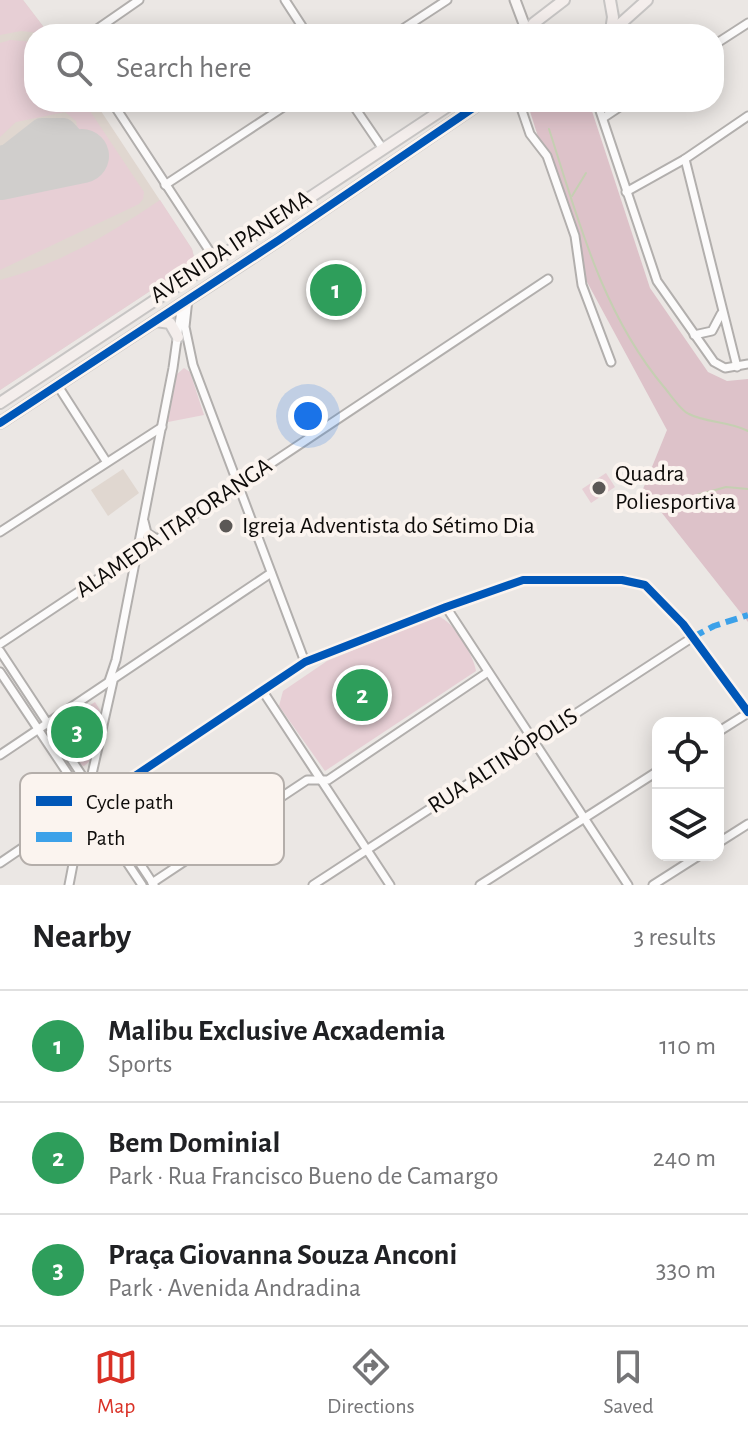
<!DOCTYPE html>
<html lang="en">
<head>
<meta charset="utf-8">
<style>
  :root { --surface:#fff; --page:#f6f6f6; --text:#202124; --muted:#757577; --line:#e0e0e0; --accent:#d93025 }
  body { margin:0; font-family:"Alegreya Sans",sans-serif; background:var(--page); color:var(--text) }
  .controls { position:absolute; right:24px; bottom:24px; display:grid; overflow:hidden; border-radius:16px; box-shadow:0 4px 20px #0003 }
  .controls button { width:72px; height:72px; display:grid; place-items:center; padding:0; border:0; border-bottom:2px solid var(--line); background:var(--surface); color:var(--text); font:40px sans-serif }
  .you { position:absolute; left:308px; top:416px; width:28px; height:28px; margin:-20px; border:6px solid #fff; border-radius:50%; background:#1a73e8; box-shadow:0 0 0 12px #1a73e833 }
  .badge { display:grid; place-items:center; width:52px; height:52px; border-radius:50%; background:var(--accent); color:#fff; font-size:26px; font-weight:700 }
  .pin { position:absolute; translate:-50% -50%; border:4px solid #fff; box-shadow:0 2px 8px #0006 }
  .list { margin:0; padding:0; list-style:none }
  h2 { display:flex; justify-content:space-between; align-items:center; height:104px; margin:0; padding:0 32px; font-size:34px }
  h2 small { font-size:26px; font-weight:400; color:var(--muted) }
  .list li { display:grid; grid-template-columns:52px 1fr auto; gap:24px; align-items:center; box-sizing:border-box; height:112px; padding:0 32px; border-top:2px solid var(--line) }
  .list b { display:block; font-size:30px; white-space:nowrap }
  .list p { margin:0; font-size:26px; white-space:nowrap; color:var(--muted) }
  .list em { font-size:26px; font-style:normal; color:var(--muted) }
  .icon { flex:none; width:44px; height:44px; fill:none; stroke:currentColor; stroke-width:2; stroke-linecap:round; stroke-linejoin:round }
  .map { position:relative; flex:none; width:748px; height:885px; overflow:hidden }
  .search { position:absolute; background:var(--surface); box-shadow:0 4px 20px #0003; left:24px; right:24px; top:24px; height:88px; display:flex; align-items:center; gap:20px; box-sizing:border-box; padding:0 28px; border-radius:32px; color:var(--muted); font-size:30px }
  .sheet { height:440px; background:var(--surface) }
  nav { display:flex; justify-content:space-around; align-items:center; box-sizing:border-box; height:112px; border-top:2px solid var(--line); background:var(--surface); font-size:22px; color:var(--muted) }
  nav a { display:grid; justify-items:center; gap:4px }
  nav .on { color:var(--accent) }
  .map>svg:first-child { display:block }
  .built { fill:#e0d7d0 }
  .green { fill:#e7cfd5 }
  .forest { fill:#ddc2c9 }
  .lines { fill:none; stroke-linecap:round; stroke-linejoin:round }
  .stream { stroke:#c5cfb2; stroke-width:2 }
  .taxiway { stroke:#d0cecc; stroke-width:22 }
  .runway { stroke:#d0cecc; stroke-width:54 }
  .street-casing { stroke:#b2afad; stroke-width:11 }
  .secondary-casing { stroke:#b2afad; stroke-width:13 }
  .primary-casing { stroke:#c7c5c4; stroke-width:14 }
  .street { stroke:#fcfbfb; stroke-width:7 }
  .secondary { stroke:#f8f5f4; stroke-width:9 }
  .primary { stroke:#f4eeec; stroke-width:10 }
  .quiet { stroke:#3ca1e9; stroke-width:6; stroke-dasharray:12 6; stroke-linecap:butt }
  .cycleway-casing { stroke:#fbf4ef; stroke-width:13 }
  .cycleway { stroke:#0057b8; stroke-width:8 }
  .poi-dot { fill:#5b5856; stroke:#fbf4ef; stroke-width:3 }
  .labels { text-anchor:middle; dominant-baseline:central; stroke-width:8; stroke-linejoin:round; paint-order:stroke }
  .street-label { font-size:24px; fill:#0d0b09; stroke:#fbf4ef }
  .poi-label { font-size:24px; fill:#0d0b09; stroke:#fbf4ef; text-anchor:start }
  .key { fill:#fbf4ef; stroke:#b4aeaa; stroke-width:2 }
  .key-label { font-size:22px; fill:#0d0b09 }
</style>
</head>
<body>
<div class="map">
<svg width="748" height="885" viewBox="0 0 748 885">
  <rect width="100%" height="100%" fill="#ebe7e4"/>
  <!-- built -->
  <g class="built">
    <polygon points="0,0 23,0 49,34 34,34 34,102 95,102 192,249 194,257 191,264 0,390"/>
    <polygon points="123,469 139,493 108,516 91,490"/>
  </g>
  <!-- green -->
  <g class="green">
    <polygon points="0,0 23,0 49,34 21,31 0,35"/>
    <polygon points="10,40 34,42 34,102 84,102 144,192 143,199 139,204 0,270 0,187 87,168 76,121 65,112 16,122 0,137 0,43"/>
    <path d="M160 200 192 249 194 257 191 264 0 390V280C59 264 110 234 160 200Z"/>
    <polygon points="184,368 190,372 204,415 168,422 176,375"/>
    <polygon points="606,473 615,487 591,503 582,489"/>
    <path d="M437 616C454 621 473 654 476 671L325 771 279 706 283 691 327 661Z"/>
    <polygon points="95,702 100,710 89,762 84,766 80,765 60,735 58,725"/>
  </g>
  <!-- forest -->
  <polygon class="forest" points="527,102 589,102 650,288 708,372 727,381 748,379 748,622 643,489 667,430 580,269"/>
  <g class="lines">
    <!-- stream -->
    <g class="stream">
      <path d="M549 129C578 219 602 313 664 387 671 395 680 410 689 414 706 423 729 421 748 431"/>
      <polyline points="572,196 586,173"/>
      <polyline points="697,495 726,487 748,489"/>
    </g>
    <!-- taxiway -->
    <path class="taxiway" d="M0 161 41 129H64C71 135 76 141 76 151 77 177 26 171 10 171"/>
    <!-- runway -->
    <polyline class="runway" points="0,173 82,156"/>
    <defs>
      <g id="street">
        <polyline points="285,0 307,34"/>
        <polyline points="90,34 139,0"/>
        <polyline points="395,34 447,0"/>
        <polyline points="714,45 748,23"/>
        <polyline points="112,102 216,261"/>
        <polyline points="351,102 383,149"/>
        <polyline points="519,102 530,134 547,156 575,236 582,285 611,362"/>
        <polyline points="597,102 657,281 714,362 725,368 748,364"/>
        <polyline points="603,118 627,102"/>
        <polyline points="685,159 737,367"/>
        <polyline points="165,185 291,102"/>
        <polyline points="626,192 685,159 748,116"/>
        <polyline points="188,299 185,327 193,365 305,662"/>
        <polyline points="694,335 712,331 721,314"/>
        <polyline points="58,386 106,461"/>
        <polyline points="144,521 147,533 158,540"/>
        <polyline points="0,532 162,427"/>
        <polyline points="446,607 628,885"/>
        <polyline points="0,644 548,279"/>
        <polyline points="0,651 154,885"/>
        <polyline points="0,672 142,885"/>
        <polyline points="109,681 116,660 173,368 182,303"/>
        <polyline points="262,690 390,885"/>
        <polyline points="718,732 748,713"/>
        <polyline points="0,755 271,573"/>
        <polyline points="92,790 92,774 113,681"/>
        <polyline points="83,822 108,794 305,662 446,607 523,580 622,580 645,585 683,624 748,712"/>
        <polyline points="718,843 748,824"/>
        <polyline points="0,863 75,812 87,799"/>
        <polyline points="152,883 307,780 328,780 488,672"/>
        <polyline points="69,885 79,833 87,819"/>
        <polyline points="313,885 693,637"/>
        <polyline points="480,885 658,771"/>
        <polyline points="653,885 700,855"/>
      </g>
      <polyline id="secondary" points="515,0 527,32"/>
      <g id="primary">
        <polyline points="610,0 613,17 611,31"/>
        <polyline points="525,34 534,23 564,0"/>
        <polyline points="609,34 647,0"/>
        <polyline points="156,321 170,323 178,337"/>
        <polyline points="0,403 454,102"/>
        <polyline points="0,423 279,240 482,102"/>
      </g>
    </defs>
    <!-- street casing -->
    <use href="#street" class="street-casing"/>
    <!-- secondary casing -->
    <use href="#secondary" class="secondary-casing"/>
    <!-- primary casing -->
    <use href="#primary" class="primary-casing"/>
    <!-- street -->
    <use href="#street" class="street"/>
    <!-- secondary -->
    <use href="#secondary" class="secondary"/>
    <!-- primary -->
    <use href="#primary" class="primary"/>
    <!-- quiet -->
    <polyline class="quiet" points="693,637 714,626 748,615"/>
    <defs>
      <g id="cycleway">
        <polyline points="0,423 279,240 482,102"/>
        <polyline points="83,822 108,794 305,662 446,607 523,580 622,580 645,585 683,624 748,712"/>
      </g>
    </defs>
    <!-- cycleway casing -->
    <use href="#cycleway" class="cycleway-casing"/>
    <!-- cycleway -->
    <use href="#cycleway" class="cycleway"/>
  </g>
  <!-- markers -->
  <g class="poi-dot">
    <circle cx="599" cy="488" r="8"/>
    <circle cx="226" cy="526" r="8"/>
  </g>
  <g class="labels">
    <!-- street labels -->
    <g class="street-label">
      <text transform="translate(231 247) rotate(-33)">AVENIDA IPANEMA</text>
      <text transform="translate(174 528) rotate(-34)">ALAMEDA ITAPORANGA</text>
      <text transform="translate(503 761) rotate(-33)">RUA ALTINÓPOLIS</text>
    </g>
    <!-- poi labels -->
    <g class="poi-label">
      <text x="615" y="474">Quadra<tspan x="615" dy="28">Poliesportiva</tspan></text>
      <text x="242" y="526">Igreja Adventista do Sétimo Dia</text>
    </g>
  </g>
  <!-- legend -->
  <rect x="20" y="773" width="264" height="92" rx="12" class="key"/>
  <rect x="36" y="796" width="36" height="10" fill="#0057b8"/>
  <rect x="36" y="832" width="36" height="10" fill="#3ca1e9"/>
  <g class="key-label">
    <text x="86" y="809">Cycle path</text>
    <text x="86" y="845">Path</text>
  </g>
</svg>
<div class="controls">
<button><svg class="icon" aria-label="locate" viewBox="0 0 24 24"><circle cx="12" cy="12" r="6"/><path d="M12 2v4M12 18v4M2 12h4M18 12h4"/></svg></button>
<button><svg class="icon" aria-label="layers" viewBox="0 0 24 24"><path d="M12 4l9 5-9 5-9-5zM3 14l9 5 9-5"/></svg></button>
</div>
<div class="you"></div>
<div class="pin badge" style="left:336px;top:290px;background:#2e9e5b">1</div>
<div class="pin badge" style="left:362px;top:695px;background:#2e9e5b">2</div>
<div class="pin badge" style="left:77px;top:732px;background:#2e9e5b">3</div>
<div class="search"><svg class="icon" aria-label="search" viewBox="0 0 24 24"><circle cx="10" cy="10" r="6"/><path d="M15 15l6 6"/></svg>Search here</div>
</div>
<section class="sheet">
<h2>Nearby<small>3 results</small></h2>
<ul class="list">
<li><span class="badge" style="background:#2e9e5b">1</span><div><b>Malibu Exclusive Acxademia</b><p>Sports</p></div><em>110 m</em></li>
<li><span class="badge" style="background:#2e9e5b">2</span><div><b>Bem Dominial</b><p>Park · Rua Francisco Bueno de Camargo</p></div><em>240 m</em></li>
<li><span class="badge" style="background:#2e9e5b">3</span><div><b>Praça Giovanna Souza Anconi</b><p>Park · Avenida Andradina</p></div><em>330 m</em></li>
</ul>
</section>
<nav>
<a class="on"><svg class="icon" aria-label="map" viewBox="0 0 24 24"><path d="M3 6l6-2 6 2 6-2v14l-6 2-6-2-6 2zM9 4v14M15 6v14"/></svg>Map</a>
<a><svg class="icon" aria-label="directions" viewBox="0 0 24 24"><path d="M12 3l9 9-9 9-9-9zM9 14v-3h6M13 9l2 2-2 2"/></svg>Directions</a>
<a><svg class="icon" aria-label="saved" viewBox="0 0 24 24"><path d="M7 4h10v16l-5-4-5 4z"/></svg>Saved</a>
</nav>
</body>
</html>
